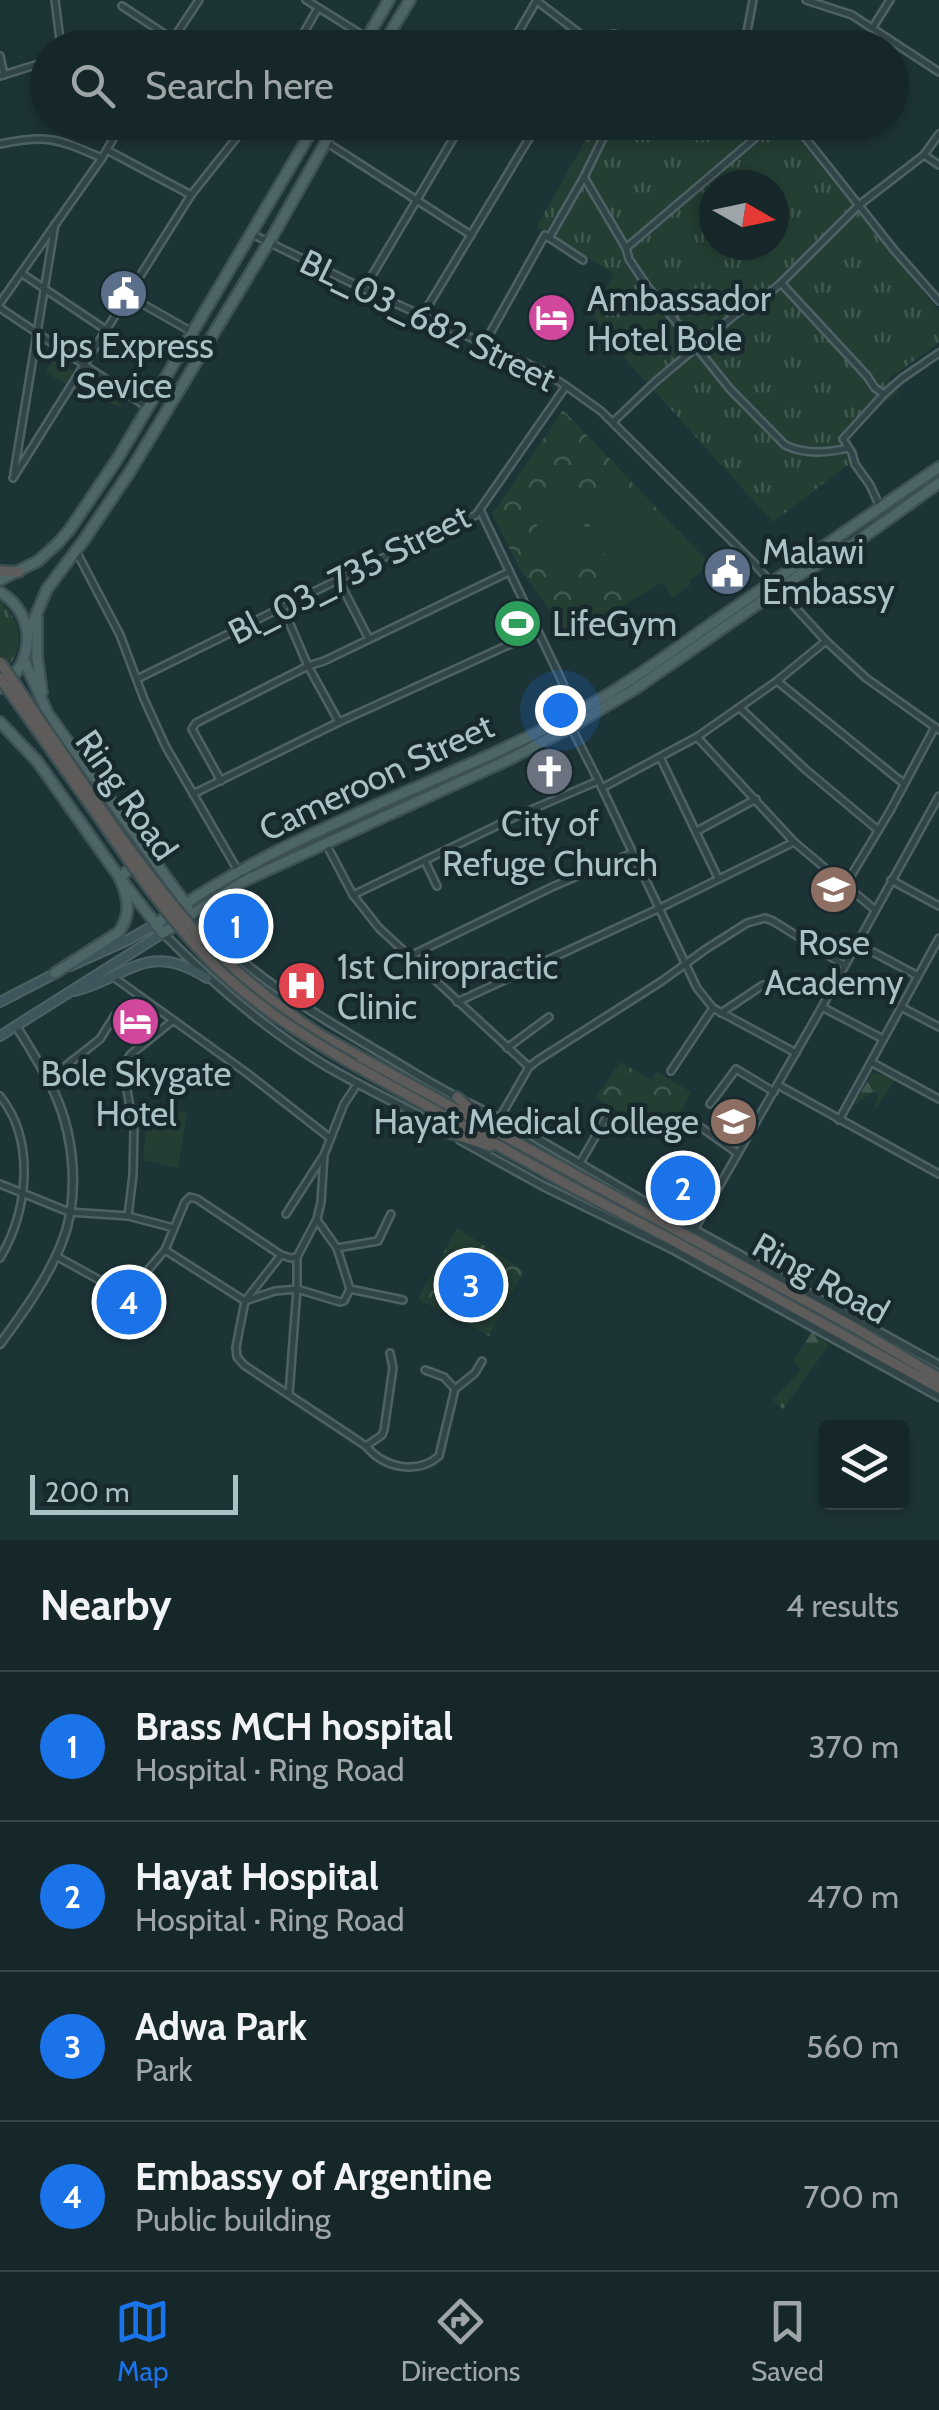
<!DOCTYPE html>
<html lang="en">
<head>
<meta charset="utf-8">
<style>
  :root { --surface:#162729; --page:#233335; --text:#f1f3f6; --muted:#9ea5a8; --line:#354446; --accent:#1a73e8 }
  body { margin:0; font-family:Cabin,sans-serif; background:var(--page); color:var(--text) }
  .controls { position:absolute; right:30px; bottom:30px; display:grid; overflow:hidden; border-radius:10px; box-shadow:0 5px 15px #0003 }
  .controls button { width:90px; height:90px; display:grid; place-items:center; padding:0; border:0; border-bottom:2px solid var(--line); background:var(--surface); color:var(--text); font:50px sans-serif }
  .compass { position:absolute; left:699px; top:170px; width:90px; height:90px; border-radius:50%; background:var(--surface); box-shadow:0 5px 15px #0003; rotate:99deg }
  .scale { position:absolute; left:30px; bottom:25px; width:208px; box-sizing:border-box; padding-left:10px; border:5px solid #aac1c5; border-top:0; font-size:28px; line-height:35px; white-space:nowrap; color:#aac1c5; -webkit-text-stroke:8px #17292c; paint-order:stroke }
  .you { position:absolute; left:560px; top:710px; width:35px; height:35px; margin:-25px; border:8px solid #fff; border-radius:50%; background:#1a73e8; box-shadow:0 0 0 15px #1a73e833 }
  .badge { display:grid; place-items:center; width:65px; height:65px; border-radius:50%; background:var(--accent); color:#fff; font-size:32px; font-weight:700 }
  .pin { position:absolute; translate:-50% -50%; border:5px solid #fff; box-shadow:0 2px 10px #0006 }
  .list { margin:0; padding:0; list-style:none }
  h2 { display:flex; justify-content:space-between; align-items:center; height:130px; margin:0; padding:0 40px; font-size:42px }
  h2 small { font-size:32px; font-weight:400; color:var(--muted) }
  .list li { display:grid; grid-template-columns:65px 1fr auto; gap:30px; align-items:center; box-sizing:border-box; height:150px; padding:0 40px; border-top:2px solid var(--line) }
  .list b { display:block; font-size:38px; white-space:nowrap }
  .list p { margin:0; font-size:32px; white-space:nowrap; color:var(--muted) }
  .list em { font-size:32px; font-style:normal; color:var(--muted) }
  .icon { flex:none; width:55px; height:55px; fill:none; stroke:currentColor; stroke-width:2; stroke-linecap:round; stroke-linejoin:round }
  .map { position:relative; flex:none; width:939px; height:1540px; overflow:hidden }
  .search { position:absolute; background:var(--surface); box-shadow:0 5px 15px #0003; left:30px; right:30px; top:30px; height:110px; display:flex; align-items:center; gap:25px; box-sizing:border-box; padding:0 35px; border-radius:55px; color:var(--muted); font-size:38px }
  .sheet { height:730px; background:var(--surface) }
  nav { display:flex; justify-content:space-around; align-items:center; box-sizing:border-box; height:140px; border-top:2px solid var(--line); background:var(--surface); font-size:28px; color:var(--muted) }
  nav a { display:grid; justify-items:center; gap:5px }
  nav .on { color:var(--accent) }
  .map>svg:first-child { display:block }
  .grass { fill:url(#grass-tufts); fill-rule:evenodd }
  .forest { fill:url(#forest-firs) }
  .park { fill:url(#park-crowns) }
  .pitch { fill:#243e33 }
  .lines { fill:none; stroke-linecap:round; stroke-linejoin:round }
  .minor-casing { stroke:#4e6266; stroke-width:10 }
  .tertiary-casing { stroke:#4e6266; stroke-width:11 }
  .secondary-casing { stroke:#4e6266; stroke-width:12 }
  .primary-casing { stroke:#3d5154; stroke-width:14 }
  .trunk-casing { stroke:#3b4f52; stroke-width:14 }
  .minor { stroke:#314548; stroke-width:5 }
  .tertiary { stroke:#314548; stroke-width:6 }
  .secondary { stroke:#3e565b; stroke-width:8 }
  .primary { stroke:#4e6568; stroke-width:9 }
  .trunk { stroke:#5e5c5a; stroke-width:9 }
  .trunk-bridge-casing { stroke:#3b4f52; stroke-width:14; stroke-linecap:butt }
  .trunk-bridge { stroke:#5e5c5a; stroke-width:9 }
  .labels { text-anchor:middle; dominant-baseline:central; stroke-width:9; stroke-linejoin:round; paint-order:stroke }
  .poi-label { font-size:35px; fill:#aac1c5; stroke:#17292c; text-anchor:start }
  .street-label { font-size:35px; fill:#aac1c5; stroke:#17292c }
</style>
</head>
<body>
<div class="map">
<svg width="939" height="1540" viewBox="0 0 939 1540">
  <defs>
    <pattern id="grass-tufts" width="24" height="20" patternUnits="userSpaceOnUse" patternTransform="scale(2.5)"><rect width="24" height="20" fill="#243e33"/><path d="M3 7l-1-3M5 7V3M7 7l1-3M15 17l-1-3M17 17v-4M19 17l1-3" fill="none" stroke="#41584f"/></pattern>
    <pattern id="forest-firs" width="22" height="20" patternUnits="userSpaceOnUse" patternTransform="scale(2.5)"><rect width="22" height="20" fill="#243e33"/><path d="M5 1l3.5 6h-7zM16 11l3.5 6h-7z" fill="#41584f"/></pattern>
    <pattern id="park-crowns" width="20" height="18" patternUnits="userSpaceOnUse" patternTransform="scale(2.5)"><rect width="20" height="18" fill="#243e33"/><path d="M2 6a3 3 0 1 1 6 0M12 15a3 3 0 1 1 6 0" fill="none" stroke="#41584f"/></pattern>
  </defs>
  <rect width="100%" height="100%" fill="#1d3437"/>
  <!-- grass -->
  <g class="grass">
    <path d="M595 123H789L939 312V343L888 379 899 392 839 440 853 461 773 522 628 362 591 313 614 274 537 226ZM714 185H774V245H714Z"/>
    <path d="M52 360 82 375 92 387C104 388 117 396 122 407L82 395 46 372Z"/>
    <path d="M0 601C26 626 24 652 0 678Z"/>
  </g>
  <!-- forest -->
  <g class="forest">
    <polygon points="872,1073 898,1076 872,1114 879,1094 873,1092 854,1105"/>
    <polygon points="812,1332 829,1345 783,1409 773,1400 801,1370 794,1360"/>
  </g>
  <!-- park -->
  <g class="park">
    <polygon points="563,410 711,565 690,580 690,585 673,597 662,582 591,625 566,633 520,569 492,514"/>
    <polygon points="620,1062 652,1080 657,1072 691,1092 667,1140 596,1098"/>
    <polygon points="457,1228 524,1271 489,1336 418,1299"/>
  </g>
  <!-- pitch -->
  <g class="pitch">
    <polygon points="618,480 711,565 690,580 690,585 673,597 662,582 641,596 591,538 588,505"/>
    <polygon points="536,492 584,492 585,558 538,560"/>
    <polygon points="148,1107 187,1113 178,1168 143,1160"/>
  </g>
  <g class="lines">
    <defs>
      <g id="minor">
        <polyline points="55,0 61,48"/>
        <polyline points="306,0 367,38"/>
        <polyline points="806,0 852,15 939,72"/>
        <polyline points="537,1 588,40 593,48"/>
        <polyline points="122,6 186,48"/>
        <polyline points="873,27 890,0"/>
        <polyline points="588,40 613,34 685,48"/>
        <polyline points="167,48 199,0"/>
        <polyline points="295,48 318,8"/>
        <polyline points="509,48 537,0"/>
        <polyline points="744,48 753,0"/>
        <polyline points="0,56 4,75"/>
        <polyline points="0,76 48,61"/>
        <polyline points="510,122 531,136"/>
        <path d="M611 122 584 177 626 248 629 259 647 286 730 389 785 445C805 455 827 453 848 448"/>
        <polyline points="731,122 765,129"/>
        <polyline points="793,122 895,251 939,301"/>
        <polyline points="326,142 471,235"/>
        <path d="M0 144C49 134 57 139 102 158"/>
        <polyline points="107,150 191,195"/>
        <polyline points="924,155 939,165"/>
        <polyline points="250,233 364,289 539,369 566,386 601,411 754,563 772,584"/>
        <polyline points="549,238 584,177"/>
        <polyline points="626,248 774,122"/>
        <polyline points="21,273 103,328"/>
        <polyline points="781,283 867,376 875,388 884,394 901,379 939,353"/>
        <polyline points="364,289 463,122"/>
        <polyline points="125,294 192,332"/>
        <polyline points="0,303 102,158 123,122"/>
        <polyline points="0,308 147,407"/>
        <polyline points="422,316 539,122"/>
        <polyline points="484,344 545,235 583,260"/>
        <polyline points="613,422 655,382 737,313 766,296 781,283 859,205 924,155 939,134"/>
        <polyline points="14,473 55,224"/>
        <polyline points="13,478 191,195 249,122"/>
        <polyline points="880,507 870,485 855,464 852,453 843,439 884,394"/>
        <polyline points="481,512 560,677 575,713"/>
        <polyline points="76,551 120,635 144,699 166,747 244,881"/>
        <polyline points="338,579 369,639"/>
        <polyline points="780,591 826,641 866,678 939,730"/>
        <polyline points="283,608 308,666 339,722"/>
        <polyline points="137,679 372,563 476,515 566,386"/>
        <polyline points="777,681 903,783"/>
        <polyline points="740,708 805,769 878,830"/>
        <polyline points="571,727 602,788 697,988 713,1008 796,1053"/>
        <polyline points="697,737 794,842 874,909"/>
        <polyline points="661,759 718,878"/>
        <polyline points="221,781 192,729 196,723 308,666 324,661 509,572"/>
        <polyline points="602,788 697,737 777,681 826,641"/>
        <polyline points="193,794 339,722 537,632"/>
        <polyline points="697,831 756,799"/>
        <polyline points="325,842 353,895 379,928 529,1067"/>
        <polyline points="425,861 437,886"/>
        <polyline points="891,880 939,906"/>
        <polyline points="846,884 890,811 935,727"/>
        <polyline points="353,895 519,815 598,781"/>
        <polyline points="856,943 918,976"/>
        <polyline points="408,957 552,887 632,853"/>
        <polyline points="112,976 248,1074 330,1138"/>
        <polyline points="457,1002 660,908 794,842"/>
        <polyline points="822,1007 883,1039"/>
        <polyline points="901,1007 939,1027"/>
        <polyline points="721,1013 763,985"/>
        <polyline points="507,1048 549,1017"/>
        <polyline points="871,1062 939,1099"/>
        <polyline points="671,1071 713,1008"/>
        <polyline points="48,1080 100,1039 115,1015"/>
        <polyline points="778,1085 939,1174"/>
        <path d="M0 1096C36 1141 28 1211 0 1258"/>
        <polyline points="710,1104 736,1069 774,1092"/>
        <polyline points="499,1119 529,1067 538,1060 662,981 706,949 747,923 765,918 773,921 844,965"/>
        <polyline points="839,1120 939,938"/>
        <polyline points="699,1126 737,1153"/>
        <polyline points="580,1163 609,1113"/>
        <polyline points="0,1184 69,1212 128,1216 174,1228"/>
        <polyline points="286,1214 322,1158"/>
        <polyline points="128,1216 133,1175 134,1130 123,1067 130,1055 171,1022"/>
        <polyline points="317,1220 337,1248 350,1289 403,1300"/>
        <polyline points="694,1230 822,1007 939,796"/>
        <polyline points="337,1248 378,1241 391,1214"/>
        <polyline points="165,1250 245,1301 275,1291 297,1289 297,1257"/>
        <polyline points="281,1255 245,1301 236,1347 237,1357 244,1365 366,1446"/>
        <polyline points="56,1256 119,1291 130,1291 165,1250 185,1202 190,1197 197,1199 281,1255 291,1258 297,1257 317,1219 321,1202 324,1155 344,1104 358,1083"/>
        <path d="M390 1353 393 1368 384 1430 382 1435 366 1446C384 1468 417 1475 439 1456L455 1389 475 1373 482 1361"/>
        <polyline points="425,1370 444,1377 455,1389"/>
        <polyline points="289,1394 297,1289 340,1302 344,1301 350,1289"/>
      </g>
      <g id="tertiary">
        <path d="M193 913C247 976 320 1017 391 1059 413 1072 434 1086 457 1097"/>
        <path d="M163 933C213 984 265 1029 326 1066 367 1090 410 1109 450 1133"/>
        <polyline points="468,1103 524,1131 659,1210 939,1365"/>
        <polyline points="460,1140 543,1186 672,1249 939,1397"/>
        <path d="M0 1344C23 1313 46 1281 61 1245 80 1199 75 1139 55 1094 44 1070 30 1048 16 1026"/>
      </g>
      <g id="secondary">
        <polyline points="70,966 128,940 156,924"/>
        <path d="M75 991C130 976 148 940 207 978"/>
        <polyline points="0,1002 58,972"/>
        <polyline points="0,1036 163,933"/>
      </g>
      <g id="primary">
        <polyline points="361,48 389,0"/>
        <polyline points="381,48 410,0"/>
        <polyline points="0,580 38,561 58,543 70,529 118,458 317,122"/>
        <path d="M0 592C38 615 35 664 0 688"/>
        <polyline points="37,618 37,657 42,692"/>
        <polyline points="28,634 47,589 84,540 131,470 275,232 337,122"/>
        <polyline points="24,660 48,714 188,907"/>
        <polyline points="0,722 37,761 120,878 163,933 244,881 508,760 571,727 635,689 801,574 855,543 939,483"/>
        <path d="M156 924C289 827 452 783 595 702 637 678 675 649 714 622 789 571 864 518 939 467"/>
        <polyline points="212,933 210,916 220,899"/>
        <path d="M55 973 119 932C132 913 128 898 120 878L137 862"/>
      </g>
      <g id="trunk">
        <polyline points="0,571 19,572"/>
        <path d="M203 940C240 976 280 1009 324 1037L850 1325 939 1378"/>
        <polyline points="354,1065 574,1188 674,1241 939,1388"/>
        <polyline points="457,1097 483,1121"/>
        <polyline points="447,1132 490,1146"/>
      </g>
    </defs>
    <!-- minor casing -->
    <use href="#minor" class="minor-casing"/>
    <!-- tertiary casing -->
    <use href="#tertiary" class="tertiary-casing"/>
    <!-- secondary casing -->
    <use href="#secondary" class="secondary-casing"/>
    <!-- primary casing -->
    <use href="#primary" class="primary-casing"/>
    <!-- trunk casing -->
    <use href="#trunk" class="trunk-casing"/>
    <!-- minor -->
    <use href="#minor" class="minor"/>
    <!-- tertiary -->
    <use href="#tertiary" class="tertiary"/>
    <!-- secondary -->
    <use href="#secondary" class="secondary"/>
    <!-- primary -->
    <use href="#primary" class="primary"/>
    <!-- trunk -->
    <use href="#trunk" class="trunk"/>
    <defs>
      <g id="trunk-bridge">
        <path d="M0 662C66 756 126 854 203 940"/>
        <path d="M0 678C33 724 65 770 98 816 133 867 168 918 211 962 253 1004 303 1036 354 1065"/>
      </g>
    </defs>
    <!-- trunk-bridge casing -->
    <use href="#trunk-bridge" class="trunk-bridge-casing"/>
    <!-- trunk-bridge -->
    <use href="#trunk-bridge" class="trunk-bridge"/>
  </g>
  <!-- icons -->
  <defs>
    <symbol id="civic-disc" viewBox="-11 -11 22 22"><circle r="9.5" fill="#5c6f8a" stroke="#17292c"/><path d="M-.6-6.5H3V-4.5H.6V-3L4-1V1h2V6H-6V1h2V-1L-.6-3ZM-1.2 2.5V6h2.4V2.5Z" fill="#fff"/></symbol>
    <symbol id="hotel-disc" viewBox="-11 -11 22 22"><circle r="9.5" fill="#d1479c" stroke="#17292c"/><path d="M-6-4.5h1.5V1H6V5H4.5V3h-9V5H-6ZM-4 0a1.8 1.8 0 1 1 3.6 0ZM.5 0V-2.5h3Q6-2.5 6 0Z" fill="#fff"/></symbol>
    <symbol id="stadium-disc" viewBox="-11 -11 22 22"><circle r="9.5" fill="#2e9e5b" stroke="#17292c"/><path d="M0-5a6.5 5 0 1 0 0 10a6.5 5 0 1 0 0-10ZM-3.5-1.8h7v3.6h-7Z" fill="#fff"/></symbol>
    <symbol id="church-disc" viewBox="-11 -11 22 22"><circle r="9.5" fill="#6b7280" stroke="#17292c"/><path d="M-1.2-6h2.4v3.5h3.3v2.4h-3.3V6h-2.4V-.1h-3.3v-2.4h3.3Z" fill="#fff"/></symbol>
    <symbol id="school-disc" viewBox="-11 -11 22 22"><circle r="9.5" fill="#8d6e63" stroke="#17292c"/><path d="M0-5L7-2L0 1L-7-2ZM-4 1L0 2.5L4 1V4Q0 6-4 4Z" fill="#fff"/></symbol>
    <symbol id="hospital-disc" viewBox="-11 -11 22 22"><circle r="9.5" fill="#e0444e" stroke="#17292c"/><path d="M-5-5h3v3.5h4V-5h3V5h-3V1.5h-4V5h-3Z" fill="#fff"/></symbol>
    <symbol id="university-disc" viewBox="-11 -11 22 22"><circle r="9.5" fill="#8d6e63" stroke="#17292c"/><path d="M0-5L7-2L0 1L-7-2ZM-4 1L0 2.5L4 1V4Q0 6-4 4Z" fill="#fff"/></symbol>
  </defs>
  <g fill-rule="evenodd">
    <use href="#civic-disc" x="96" y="266" width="55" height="55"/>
    <use href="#hotel-disc" x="524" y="290" width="55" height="55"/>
    <use href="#civic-disc" x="700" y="544" width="55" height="55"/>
    <use href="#stadium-disc" x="490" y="596" width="55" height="55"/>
    <use href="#church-disc" x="522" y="744" width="55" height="55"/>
    <use href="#school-disc" x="806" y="862" width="55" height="55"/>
    <use href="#hospital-disc" x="274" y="958" width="55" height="55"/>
    <use href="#hotel-disc" x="108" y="994" width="55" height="55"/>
    <use href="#university-disc" x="706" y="1094" width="55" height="55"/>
  </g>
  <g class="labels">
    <!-- poi labels -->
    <g class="poi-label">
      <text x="587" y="298">Ambassador<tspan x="587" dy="40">Hotel Bole</tspan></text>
      <text x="124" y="345" text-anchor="middle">Ups Express<tspan x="124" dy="40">Sevice</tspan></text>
      <text x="762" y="551">Malawi<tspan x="762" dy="40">Embassy</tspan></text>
      <text x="552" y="623">LifeGym</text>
      <text x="550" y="823" text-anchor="middle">City of<tspan x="550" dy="40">Refuge Church</tspan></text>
      <text x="834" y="942" text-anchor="middle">Rose<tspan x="834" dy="40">Academy</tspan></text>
      <text x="337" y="966">1st Chiropractic<tspan x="337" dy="40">Clinic</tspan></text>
      <text x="136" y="1073" text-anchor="middle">Bole Skygate<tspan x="136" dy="40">Hotel</tspan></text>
      <text x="699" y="1121" text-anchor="end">Hayat Medical College</text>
    </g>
    <!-- street labels -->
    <g class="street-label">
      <text transform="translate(428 320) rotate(26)">BL_03_682 Street</text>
      <text transform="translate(349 574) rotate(-27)">Bl_03_735 Street</text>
      <text transform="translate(376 777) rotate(-25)">Cameroon Street</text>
      <text transform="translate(127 795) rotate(55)">Ring Road</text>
      <text transform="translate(821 1278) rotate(29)">Ring Road</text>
    </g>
  </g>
</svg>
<div class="controls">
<button><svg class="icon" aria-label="layers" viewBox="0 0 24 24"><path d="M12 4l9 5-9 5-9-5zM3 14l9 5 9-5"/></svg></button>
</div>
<svg class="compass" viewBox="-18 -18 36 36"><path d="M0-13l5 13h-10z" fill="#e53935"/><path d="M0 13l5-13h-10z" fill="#9ea5a8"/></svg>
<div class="scale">200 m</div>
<div class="you"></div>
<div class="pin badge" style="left:236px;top:926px">1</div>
<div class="pin badge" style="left:683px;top:1188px">2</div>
<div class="pin badge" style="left:471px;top:1285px">3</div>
<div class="pin badge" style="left:129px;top:1302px">4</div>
<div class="search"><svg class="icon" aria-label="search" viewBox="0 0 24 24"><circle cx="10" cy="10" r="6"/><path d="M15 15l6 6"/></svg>Search here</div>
</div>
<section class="sheet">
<h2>Nearby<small>4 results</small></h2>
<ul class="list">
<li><span class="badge">1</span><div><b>Brass MCH hospital</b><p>Hospital · Ring Road</p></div><em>370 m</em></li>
<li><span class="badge">2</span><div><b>Hayat Hospital</b><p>Hospital · Ring Road</p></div><em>470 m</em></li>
<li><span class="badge">3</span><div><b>Adwa Park</b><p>Park</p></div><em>560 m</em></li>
<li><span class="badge">4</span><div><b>Embassy of Argentine</b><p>Public building</p></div><em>700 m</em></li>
</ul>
</section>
<nav>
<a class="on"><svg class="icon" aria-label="map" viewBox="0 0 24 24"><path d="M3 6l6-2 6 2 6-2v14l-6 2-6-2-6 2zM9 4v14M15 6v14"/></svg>Map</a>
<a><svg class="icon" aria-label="directions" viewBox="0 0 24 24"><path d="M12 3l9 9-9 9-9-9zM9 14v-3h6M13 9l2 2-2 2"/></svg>Directions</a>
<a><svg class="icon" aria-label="saved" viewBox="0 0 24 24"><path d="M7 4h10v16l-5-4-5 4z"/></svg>Saved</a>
</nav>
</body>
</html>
